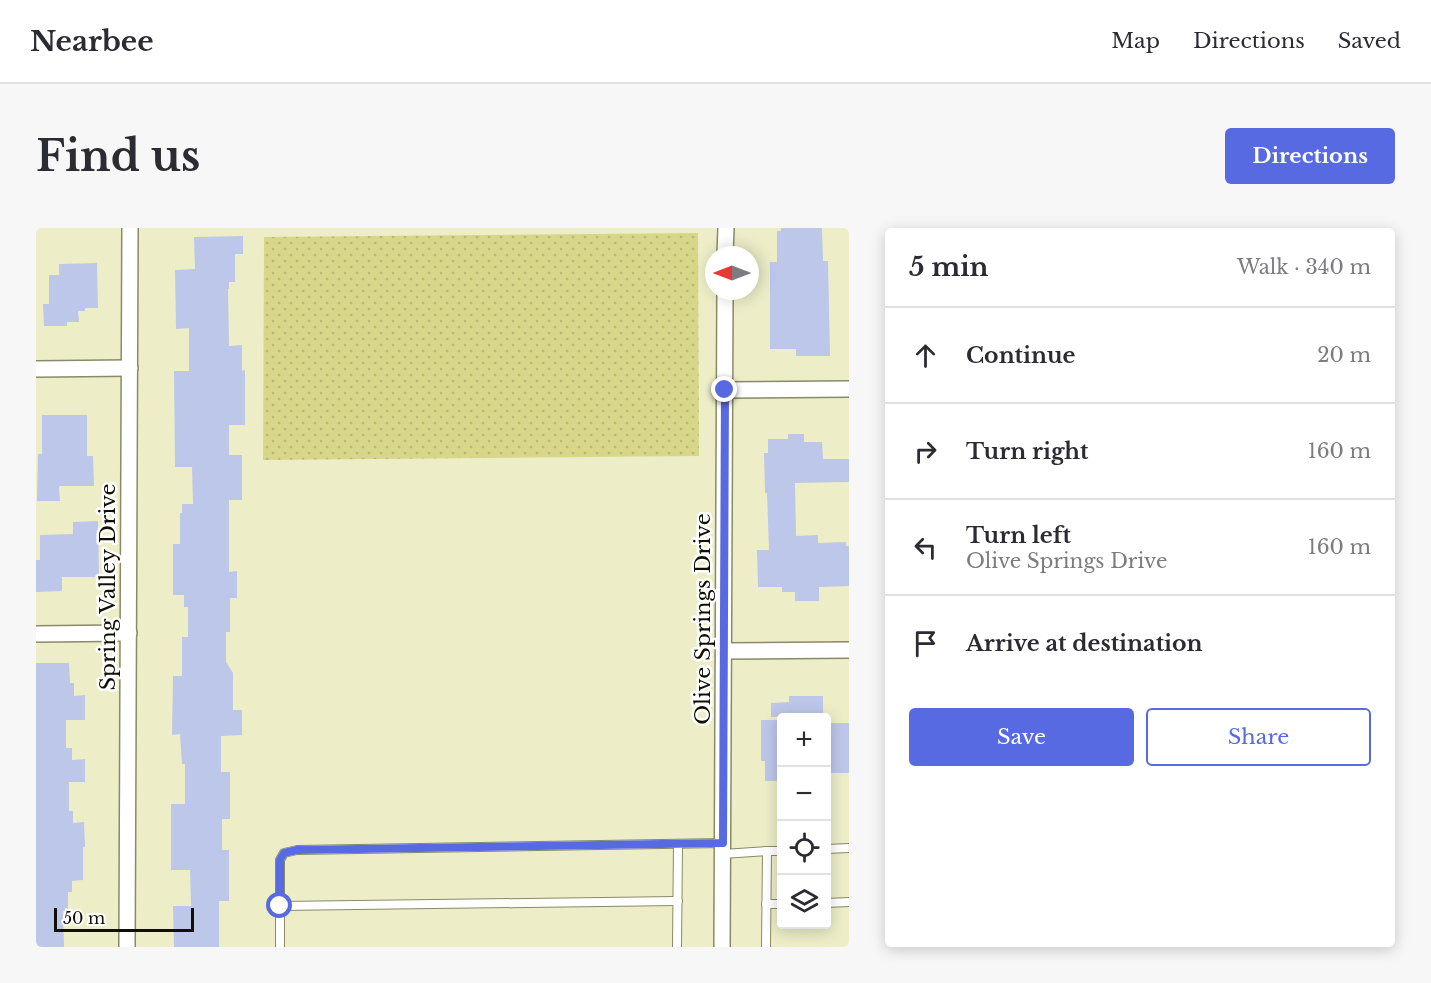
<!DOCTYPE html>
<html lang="en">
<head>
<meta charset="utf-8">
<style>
  :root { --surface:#fff; --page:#f7f7f7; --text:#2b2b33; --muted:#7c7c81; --line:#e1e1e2; --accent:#586ae1 }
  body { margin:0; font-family:"Libre Baskerville",serif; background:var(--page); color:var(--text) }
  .controls { position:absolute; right:18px; bottom:18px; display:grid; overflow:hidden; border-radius:6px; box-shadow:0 3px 15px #0003 }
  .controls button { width:54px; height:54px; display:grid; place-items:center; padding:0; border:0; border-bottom:2px solid var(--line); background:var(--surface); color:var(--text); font:30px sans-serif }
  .compass { position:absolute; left:669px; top:18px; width:54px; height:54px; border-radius:50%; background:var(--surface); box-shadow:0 3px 15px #0003; rotate:270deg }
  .scale { position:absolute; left:18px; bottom:15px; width:140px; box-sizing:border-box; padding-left:6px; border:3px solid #0f0f03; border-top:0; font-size:16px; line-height:21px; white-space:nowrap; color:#0f0f03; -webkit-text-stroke:4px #fff; paint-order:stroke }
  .stop { position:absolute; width:18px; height:18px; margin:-14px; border:4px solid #586ae1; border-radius:50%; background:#fff }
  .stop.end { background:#586ae1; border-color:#fff; box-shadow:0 2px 6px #0008 }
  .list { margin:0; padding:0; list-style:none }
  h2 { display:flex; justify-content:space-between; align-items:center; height:78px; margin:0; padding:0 24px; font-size:26px }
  h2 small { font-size:20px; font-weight:400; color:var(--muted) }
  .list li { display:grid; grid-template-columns:39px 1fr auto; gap:18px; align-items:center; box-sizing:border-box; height:96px; padding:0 24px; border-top:2px solid var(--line) }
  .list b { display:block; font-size:22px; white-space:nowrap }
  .list p { margin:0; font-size:20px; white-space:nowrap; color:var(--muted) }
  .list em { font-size:20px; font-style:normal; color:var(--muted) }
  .actions { display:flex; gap:12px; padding:18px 24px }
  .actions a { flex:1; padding:14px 0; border:2px solid var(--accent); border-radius:6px; text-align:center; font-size:21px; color:var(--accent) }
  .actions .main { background:var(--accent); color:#fff }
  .icon { flex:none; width:33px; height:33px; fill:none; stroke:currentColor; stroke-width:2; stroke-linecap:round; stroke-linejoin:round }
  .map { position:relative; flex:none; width:813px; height:719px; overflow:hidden; border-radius:6px }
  header { display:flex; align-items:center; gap:36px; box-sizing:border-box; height:84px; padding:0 30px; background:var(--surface); border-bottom:2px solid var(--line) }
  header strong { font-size:28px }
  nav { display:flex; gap:33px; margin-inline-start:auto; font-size:21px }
  .intro { display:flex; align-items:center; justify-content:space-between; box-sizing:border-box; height:144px; padding:0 36px }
  h1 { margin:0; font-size:42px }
  .button { padding:15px 27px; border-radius:6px; background:var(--accent); color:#fff; font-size:21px; font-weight:700 }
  main { display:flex; gap:36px; padding:0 36px }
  aside { flex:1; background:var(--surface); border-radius:6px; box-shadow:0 3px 15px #0003 }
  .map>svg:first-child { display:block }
  .grass { fill:url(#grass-dots) }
  .building { fill:#bdc7e9 }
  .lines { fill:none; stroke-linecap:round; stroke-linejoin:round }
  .service-casing { stroke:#898a67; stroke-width:10 }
  .minor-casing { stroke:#898a67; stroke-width:18 }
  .service { stroke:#fff; stroke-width:8 }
  .minor { stroke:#fff; stroke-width:15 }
  .route { stroke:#586ae1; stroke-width:8 }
  .labels { text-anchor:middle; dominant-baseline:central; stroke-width:5; stroke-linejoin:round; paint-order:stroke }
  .street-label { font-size:21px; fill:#0f0f03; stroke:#fff }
</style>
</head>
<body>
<header>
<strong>Nearbee</strong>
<nav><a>Map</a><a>Directions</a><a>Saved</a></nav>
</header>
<div class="intro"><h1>Find us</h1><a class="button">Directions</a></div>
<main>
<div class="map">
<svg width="813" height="719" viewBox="0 0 813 719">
  <defs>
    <pattern id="grass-dots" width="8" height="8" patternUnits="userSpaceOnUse" patternTransform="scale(1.5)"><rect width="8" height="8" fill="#d8d789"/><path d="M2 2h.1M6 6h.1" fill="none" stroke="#b8b775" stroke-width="1.8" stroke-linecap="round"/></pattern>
  </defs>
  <rect width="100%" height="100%" fill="#edeec8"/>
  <!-- grass -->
  <polygon class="grass" points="662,5 663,228 227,232 228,9"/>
  <!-- building -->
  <g class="building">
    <polygon points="745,0 786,0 787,33 792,33 794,128 760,128 760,121 734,121 734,34 741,34 741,3 745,3"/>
    <polygon points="207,8 207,26 199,26 199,54 193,54 193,61 192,61 193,118 206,117 206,143 209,142 209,197 193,197 193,227 206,227 206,272 193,272 193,344 201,343 201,370 194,370 194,404 190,404 190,434 197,445 197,482 206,482 206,507 185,508 185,544 194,544 194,591 186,591 186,622 193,622 193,673 183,673 183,719 138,719 137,678 155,678 154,642 135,642 135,576 149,576 149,536 146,536 144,506 136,507 137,448 146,448 146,409 152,409 152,379 148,379 148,367 137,367 137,316 144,316 144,285 146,285 146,276 157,276 156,239 139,239 138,143 153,143 153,100 140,101 139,42 159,41 158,9"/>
    <polygon points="61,35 62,80 49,80 49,83 42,83 43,94 31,94 31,98 8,98 7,76 13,76 13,47 23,47 23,36"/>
    <polygon points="6,187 51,187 51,228 57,228 58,258 23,258 24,273 1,273 2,226 6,226"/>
    <polygon points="752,206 768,206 768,214 786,214 787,231 813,231 813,254 759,255 760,308 782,307 782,315 810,314 810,318 813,318 813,358 783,359 783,373 759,373 759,364 746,364 746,359 722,359 721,322 733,322 731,265 729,265 728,225 732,225 732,211 752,211"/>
    <polygon points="62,293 63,349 26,349 26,363 0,364 0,332 4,332 4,307 37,306 37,294"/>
    <polygon points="0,435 33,435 34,455 38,455 38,468 49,467 49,492 30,492 30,520 36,520 36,532 49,531 49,554 33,554 33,583 37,583 37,595 48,594 49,619 47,619 47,652 36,653 36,664 32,664 32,683 27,683 28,719 0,719"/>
    <polygon points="753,468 787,468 787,489 735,489 735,475 753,474"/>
    <polygon points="725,492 746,492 746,553 729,553 729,533 725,533"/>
    <rect x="793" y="495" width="20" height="50"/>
  </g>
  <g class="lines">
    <defs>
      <g id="service">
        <polyline points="790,621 813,620"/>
        <polyline points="687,626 731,623"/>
        <polyline points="790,675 813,674"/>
        <polyline points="730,676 746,676"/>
        <polyline points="244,678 642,673"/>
        <polyline points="244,719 244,632 248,625 261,622 687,615"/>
        <polyline points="641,719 642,616"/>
        <polyline points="730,719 731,623 746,623"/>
      </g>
      <g id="minor">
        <polyline points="689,27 690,0"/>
        <polyline points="0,141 94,140"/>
        <polyline points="689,162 813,161"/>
        <polyline points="0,406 93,405"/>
        <polyline points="688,423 813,422"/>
        <polyline points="91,719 94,0"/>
        <polyline points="686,719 689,63"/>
      </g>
    </defs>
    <!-- service casing -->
    <use href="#service" class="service-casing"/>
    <!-- minor casing -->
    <use href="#minor" class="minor-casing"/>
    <!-- service -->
    <use href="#service" class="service"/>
    <!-- minor -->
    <use href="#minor" class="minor"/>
  </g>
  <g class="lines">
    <!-- route -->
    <polyline class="route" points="244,678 244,632 248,625 261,622 687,615 689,162"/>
  </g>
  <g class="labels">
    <!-- street labels -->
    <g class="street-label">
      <text transform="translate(72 359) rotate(-90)">Spring Valley Drive</text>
      <text transform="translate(667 391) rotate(-90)">Olive Springs Drive</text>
    </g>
  </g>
</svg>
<div class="controls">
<button>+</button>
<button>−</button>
<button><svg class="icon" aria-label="locate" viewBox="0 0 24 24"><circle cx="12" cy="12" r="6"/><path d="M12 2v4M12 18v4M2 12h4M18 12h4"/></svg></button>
<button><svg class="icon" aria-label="layers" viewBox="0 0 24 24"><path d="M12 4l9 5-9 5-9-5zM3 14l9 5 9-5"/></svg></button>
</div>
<svg class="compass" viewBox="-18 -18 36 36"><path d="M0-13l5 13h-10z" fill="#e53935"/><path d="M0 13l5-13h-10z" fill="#7c7c81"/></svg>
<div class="scale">50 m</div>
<div class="stop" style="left:244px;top:678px"></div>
<div class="stop end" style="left:689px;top:162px"></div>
</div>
<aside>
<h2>5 min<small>Walk · 340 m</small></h2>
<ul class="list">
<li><svg class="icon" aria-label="ahead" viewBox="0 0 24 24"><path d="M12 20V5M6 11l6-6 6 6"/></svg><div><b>Continue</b></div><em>20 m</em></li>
<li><svg class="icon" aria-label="right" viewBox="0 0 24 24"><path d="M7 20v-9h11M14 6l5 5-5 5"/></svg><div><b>Turn right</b></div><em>160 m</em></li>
<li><svg class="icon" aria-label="left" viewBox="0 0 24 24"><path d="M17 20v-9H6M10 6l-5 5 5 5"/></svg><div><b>Turn left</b><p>Olive Springs Drive</p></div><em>160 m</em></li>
<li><svg class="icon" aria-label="arrive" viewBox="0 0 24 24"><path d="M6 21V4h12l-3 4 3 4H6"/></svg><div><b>Arrive at destination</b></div></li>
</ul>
<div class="actions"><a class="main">Save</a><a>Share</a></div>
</aside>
</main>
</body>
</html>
